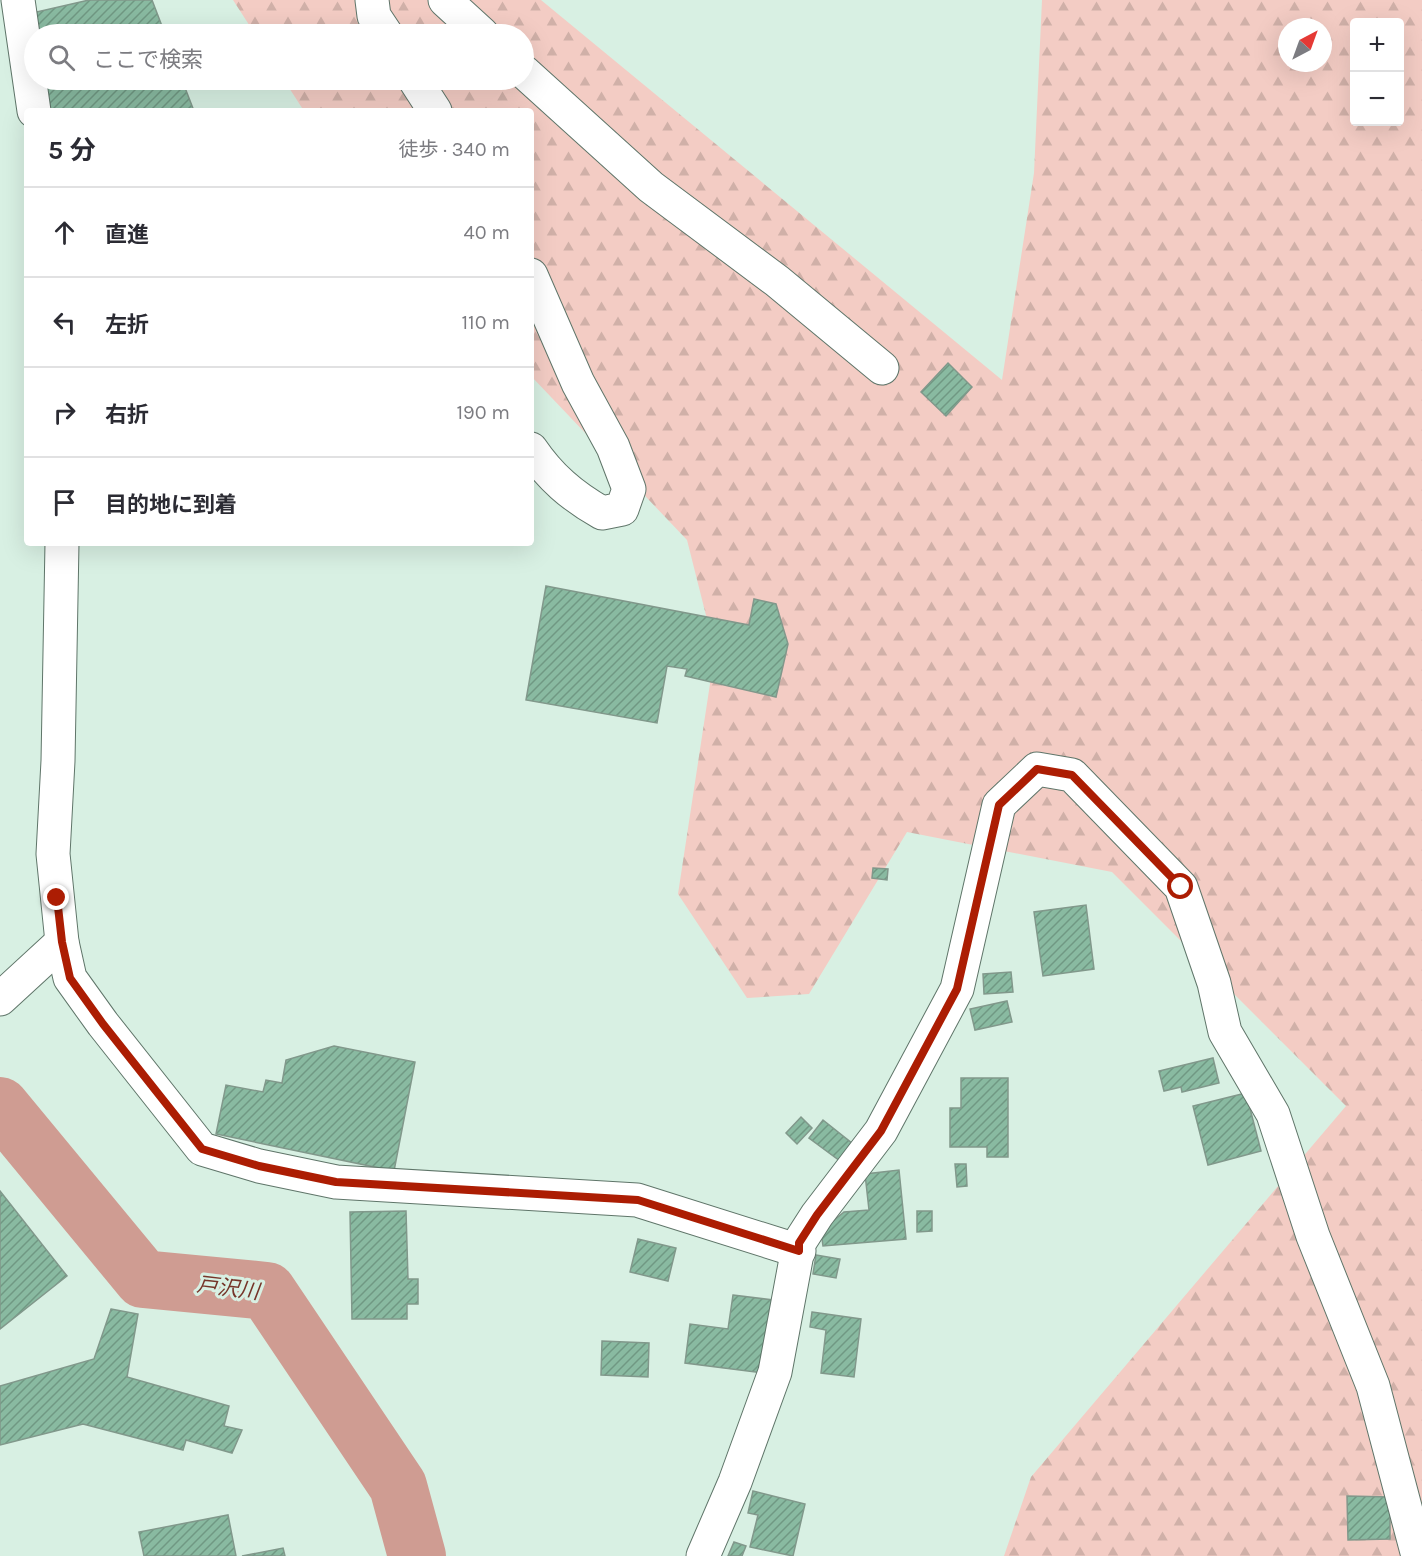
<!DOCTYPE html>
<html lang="ja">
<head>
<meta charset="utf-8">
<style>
  :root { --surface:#fff; --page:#f2f2f3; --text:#2b2b33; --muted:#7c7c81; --line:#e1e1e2 }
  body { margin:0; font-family:Karla,"Noto Sans JP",sans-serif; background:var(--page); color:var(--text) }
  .controls { position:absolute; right:18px; top:18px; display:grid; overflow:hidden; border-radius:6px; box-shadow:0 6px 24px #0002 }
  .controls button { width:54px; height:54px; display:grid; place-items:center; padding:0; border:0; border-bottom:2px solid var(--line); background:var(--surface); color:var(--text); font:30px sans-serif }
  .compass { position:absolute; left:1278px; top:18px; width:54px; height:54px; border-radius:50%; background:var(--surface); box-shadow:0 6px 24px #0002; rotate:41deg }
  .stop { position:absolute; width:18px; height:18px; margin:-14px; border:4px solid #ac1d03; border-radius:50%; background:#fff }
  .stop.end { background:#ac1d03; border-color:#fff; box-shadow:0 2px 6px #0008 }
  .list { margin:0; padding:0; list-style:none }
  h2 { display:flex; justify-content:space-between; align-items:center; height:78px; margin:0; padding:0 24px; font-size:26px }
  h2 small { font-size:20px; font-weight:400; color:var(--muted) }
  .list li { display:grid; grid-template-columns:39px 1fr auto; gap:18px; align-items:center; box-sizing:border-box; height:90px; padding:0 24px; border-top:2px solid var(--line) }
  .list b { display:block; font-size:22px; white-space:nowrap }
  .list em { font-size:20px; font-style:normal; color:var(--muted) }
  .icon { flex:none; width:33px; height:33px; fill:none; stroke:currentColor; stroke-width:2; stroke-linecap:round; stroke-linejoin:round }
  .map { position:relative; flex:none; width:1422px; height:1556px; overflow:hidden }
  .search { position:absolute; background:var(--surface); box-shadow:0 6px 24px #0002; left:24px; top:24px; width:510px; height:66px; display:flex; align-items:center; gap:15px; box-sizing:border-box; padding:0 21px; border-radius:33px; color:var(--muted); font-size:22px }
  .panel { position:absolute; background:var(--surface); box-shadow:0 6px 24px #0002; left:24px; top:108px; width:510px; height:438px; border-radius:6px }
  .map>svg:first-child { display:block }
  .forest { fill:url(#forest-firs); fill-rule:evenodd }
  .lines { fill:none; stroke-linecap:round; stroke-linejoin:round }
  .river { stroke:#cf9c92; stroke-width:58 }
  .building { fill:url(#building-hatch); stroke:#81988b; stroke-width:1.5 }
  .minor-casing { stroke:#5f7569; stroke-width:35 }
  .minor { stroke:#fff; stroke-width:33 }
  .route { stroke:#ac1d03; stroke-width:8 }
  .labels { text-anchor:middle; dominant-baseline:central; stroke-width:6; stroke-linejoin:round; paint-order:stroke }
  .water-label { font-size:21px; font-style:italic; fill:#753529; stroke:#d8f0e3 }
</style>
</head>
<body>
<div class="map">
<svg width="1422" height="1556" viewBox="0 0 1422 1556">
  <defs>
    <pattern id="forest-firs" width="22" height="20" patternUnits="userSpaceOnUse" patternTransform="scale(1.5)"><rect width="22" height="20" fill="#f3ccc4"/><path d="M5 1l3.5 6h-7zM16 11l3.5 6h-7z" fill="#d0b0a8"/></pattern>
    <pattern id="building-hatch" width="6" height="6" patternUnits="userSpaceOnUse" patternTransform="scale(1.5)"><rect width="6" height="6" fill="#89baa1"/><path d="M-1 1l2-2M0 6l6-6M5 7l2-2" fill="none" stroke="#709883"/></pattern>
  </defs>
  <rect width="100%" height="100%" fill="#d8f0e3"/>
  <!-- forest -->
  <path class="forest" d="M233 0H541L1002 380 1034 173 1042 0H1422V1556H1004L1031 1477 1346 1106 1112 872 907 832 809 994 747 998 678 894 715 651 687 540 531 376V111H304L284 80H524V34H255ZM1354 22H1400V122H1354ZM1287 27H1323V63H1287Z"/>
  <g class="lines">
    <!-- river -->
    <polyline class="river" points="0,1106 143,1279 267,1291 398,1486 417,1556"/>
  </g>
  <!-- building -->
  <g class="building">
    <polygon points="89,0 152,0 165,34 36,34 32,13"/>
    <polygon points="42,80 182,80 194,111 47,111"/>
    <polygon points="948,363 972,387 946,416 921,392"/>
    <polygon points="546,586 749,625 754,599 776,604 788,644 776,697 685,676 687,669 667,666 657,723 526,700"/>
    <polygon points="873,868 888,869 887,880 872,878"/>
    <polygon points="1086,905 1094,969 1043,976 1034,912"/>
    <polygon points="1011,972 1013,992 984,994 983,974"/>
    <polygon points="1007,1001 1012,1022 975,1030 970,1009"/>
    <polygon points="334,1046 415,1062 394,1171 216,1134 226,1085 263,1092 266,1080 282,1083 286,1060"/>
    <polygon points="1213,1058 1219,1083 1182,1092 1181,1087 1164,1091 1159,1071"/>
    <polygon points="961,1078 1008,1078 1008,1157 987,1157 987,1147 950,1147 950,1108 961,1108"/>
    <polygon points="1246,1093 1261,1151 1208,1165 1193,1106"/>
    <polygon points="801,1117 812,1128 797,1144 786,1133"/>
    <polygon points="823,1120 853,1144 840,1161 809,1138"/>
    <polygon points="955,1164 966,1164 967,1186 957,1187"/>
    <polygon points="899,1170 906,1239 823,1246 821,1231 844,1212 869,1210 865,1174"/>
    <polygon points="0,1191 67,1276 0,1329"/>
    <polygon points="406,1211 408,1279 418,1279 418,1304 407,1304 407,1319 352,1319 350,1212"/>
    <polygon points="917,1211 932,1211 932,1231 917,1232"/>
    <polygon points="638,1239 676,1248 668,1281 630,1272"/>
    <polygon points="816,1255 840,1259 836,1278 813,1274"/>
    <polygon points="733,1295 773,1300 763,1373 685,1363 690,1324 728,1329"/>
    <polygon points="111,1309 138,1314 127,1377 229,1406 224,1426 242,1430 232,1453 186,1440 183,1450 83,1424 0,1445 0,1386 94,1359"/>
    <polygon points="812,1312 861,1319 854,1377 821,1373 826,1330 810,1327"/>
    <polygon points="602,1341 649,1343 648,1377 601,1375"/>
    <polygon points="753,1491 805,1504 793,1556 750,1547 758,1515 748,1513"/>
    <polygon points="1347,1496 1390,1497 1390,1539 1348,1540"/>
    <polygon points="228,1515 236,1556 144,1556 139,1532"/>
    <polygon points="734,1542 746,1546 742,1556 728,1556"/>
    <polygon points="283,1548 285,1556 242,1556"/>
  </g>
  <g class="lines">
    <defs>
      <g id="minor">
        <polyline points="18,0 34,111"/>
        <polyline points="372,0 374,16 386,34"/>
        <polyline points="445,0 482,34"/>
        <polyline points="524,72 651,187 777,281 882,368"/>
        <polyline points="415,80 435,111"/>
        <path d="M531 275 578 383 613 447 629 489 622 509 602 513C572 496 550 477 531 449"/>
        <polyline points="62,543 58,761 53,854 62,942 70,978 103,1024 202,1149 259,1166 336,1182 637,1200 799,1251"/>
        <polyline points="0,999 62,942"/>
        <polyline points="703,1556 735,1482 775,1372 799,1243 817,1215 881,1131 957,989 999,805 1037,769 1072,775 1181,887 1214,983 1225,1032 1273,1114 1313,1236 1373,1386 1418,1556"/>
      </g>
    </defs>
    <!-- minor casing -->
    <use href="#minor" class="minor-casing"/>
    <!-- minor -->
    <use href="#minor" class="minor"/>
  </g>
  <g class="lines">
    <!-- route -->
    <polyline class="route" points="57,898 62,942 70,978 103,1024 202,1149 259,1166 336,1182 638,1200 799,1251 799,1243 817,1215 881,1131 957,989 999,805 1037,769 1072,775 1181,887"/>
  </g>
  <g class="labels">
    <!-- water labels -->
    <g class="water-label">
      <text transform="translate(228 1288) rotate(7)">戸沢川</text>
    </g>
  </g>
</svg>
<div class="controls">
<button>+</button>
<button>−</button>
</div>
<svg class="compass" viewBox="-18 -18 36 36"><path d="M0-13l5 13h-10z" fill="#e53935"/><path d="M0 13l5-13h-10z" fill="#7c7c81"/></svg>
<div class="stop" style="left:1181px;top:887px"></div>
<div class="stop end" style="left:57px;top:898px"></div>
<div class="search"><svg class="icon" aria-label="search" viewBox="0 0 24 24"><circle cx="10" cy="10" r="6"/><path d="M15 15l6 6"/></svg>ここで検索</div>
<section class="panel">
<h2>5 分<small>徒歩 · 340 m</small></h2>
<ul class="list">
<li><svg class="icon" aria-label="ahead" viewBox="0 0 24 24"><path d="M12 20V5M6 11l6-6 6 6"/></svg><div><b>直進</b></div><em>40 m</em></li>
<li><svg class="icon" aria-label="left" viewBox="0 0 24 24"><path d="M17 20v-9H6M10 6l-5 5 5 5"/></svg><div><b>左折</b></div><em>110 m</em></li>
<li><svg class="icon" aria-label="right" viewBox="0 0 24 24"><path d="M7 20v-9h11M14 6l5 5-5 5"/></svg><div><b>右折</b></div><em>190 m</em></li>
<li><svg class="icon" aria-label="arrive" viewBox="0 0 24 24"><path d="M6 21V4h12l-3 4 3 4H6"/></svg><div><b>目的地に到着</b></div></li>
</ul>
</section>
</div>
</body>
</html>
